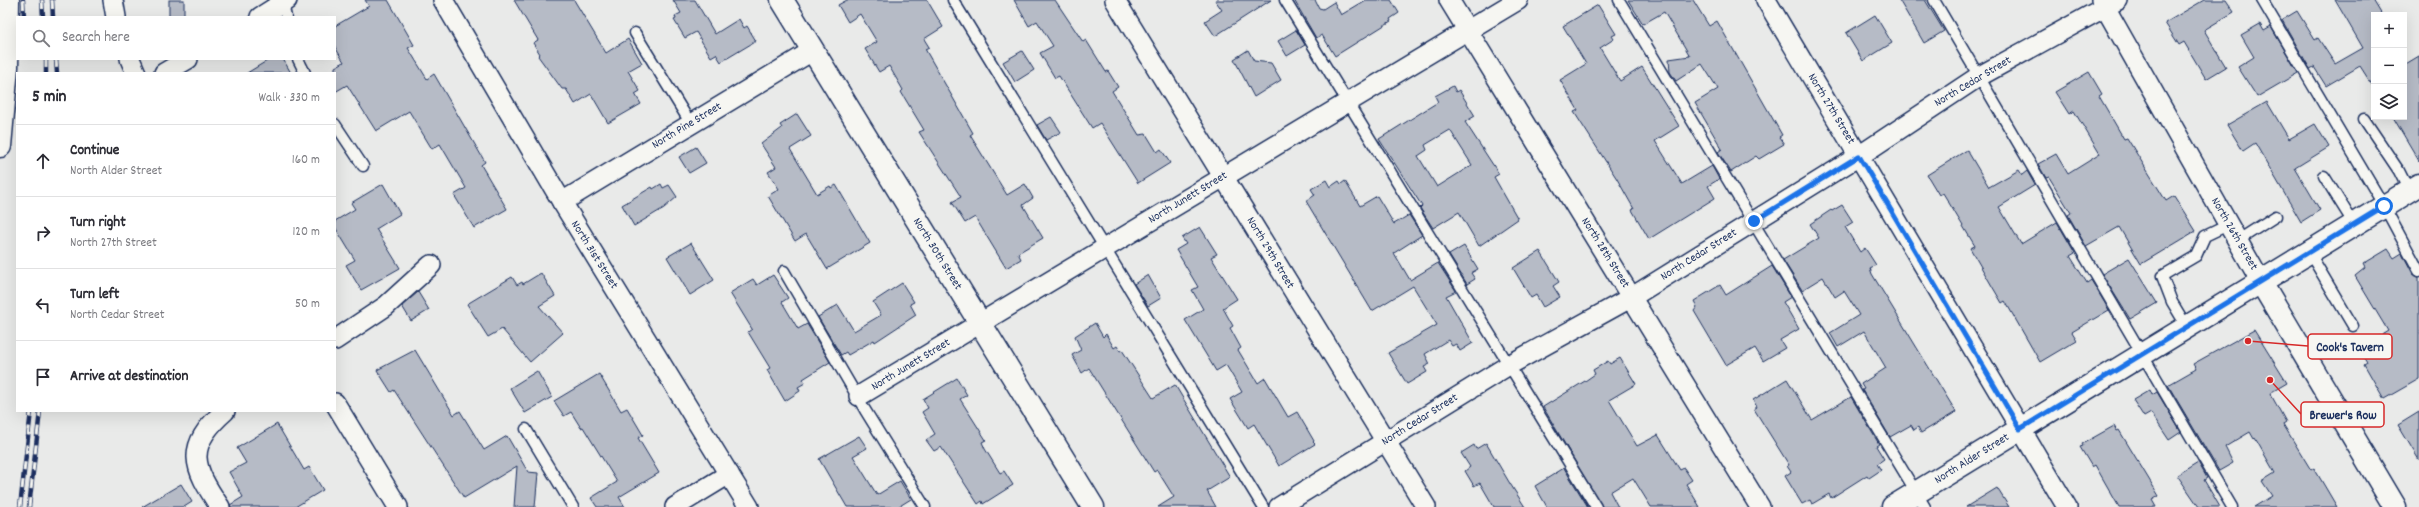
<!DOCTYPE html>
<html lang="en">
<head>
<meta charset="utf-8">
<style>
  :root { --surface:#fff; --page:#f2f2f3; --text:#2b2b33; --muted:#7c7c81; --line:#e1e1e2 }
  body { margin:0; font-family:Dekko,sans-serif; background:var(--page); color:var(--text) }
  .controls { position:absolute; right:12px; top:12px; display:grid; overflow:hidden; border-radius:0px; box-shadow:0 4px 16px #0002 }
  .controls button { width:36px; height:36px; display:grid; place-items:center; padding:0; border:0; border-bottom:1px solid var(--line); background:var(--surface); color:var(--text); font:20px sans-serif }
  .stop { position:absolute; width:12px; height:12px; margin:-9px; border:3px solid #1a73e8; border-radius:50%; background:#fff }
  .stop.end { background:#1a73e8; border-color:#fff; box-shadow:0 1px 4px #0008 }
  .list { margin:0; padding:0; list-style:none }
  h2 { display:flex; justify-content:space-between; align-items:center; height:52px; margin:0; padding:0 16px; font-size:17px }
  h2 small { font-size:13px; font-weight:400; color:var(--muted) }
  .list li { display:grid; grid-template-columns:26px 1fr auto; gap:12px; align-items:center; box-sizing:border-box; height:72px; padding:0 16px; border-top:1px solid var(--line) }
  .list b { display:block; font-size:15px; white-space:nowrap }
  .list p { margin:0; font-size:13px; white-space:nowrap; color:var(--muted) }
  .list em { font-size:13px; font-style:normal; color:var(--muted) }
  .icon { flex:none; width:22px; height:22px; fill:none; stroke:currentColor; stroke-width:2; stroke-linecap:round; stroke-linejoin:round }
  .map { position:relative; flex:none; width:2419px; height:507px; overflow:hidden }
  .search { position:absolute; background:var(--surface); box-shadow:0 4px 16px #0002; left:16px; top:16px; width:320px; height:44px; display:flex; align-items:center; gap:10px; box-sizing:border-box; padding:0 14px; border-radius:0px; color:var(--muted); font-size:15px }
  .panel { position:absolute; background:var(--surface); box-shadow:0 4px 16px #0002; left:16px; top:72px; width:320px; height:340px; border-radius:0px }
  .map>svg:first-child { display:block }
  .building { fill:#b6bbc6; stroke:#1b2f5e; fill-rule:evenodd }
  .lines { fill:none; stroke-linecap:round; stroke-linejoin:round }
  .lane-casing { stroke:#1b2f5e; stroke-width:13 }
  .street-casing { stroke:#1b2f5e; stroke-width:22 }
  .secondary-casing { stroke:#1b2f5e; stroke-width:25 }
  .primary-casing { stroke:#1b2f5e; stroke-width:25 }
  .lane { stroke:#f6f6f2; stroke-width:10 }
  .street { stroke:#f6f6f2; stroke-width:19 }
  .secondary { stroke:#f6f6f2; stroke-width:22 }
  .primary { stroke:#f6f6f2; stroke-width:22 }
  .rail-casing { stroke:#1b2f5e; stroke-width:4.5 }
  .rail { stroke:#f6f6f2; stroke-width:3; stroke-dasharray:9; stroke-linecap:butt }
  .route { stroke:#1a73e8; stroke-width:5 }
  .labels { text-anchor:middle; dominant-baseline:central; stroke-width:3; stroke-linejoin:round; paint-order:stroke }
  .street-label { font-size:12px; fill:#1b2f5e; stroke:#f6f6f2 }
  .leader { fill:none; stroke:#d62828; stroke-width:1.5 }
  .callout-dot { fill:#d62828; stroke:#f6f6f2; stroke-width:1.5 }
  .callout { fill:#f6f6f2; stroke:#d62828; stroke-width:1.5 }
  .callout-label { font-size:13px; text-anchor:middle; font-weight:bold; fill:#1b2f5e }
</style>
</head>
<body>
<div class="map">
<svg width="2419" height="507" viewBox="0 0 2419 507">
  <rect width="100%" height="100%" fill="#e9eae9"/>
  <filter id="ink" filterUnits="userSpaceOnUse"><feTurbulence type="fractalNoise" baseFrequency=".025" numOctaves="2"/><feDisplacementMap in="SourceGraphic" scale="8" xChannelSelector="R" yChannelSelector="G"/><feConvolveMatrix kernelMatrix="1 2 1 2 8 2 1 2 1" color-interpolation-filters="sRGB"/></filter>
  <g filter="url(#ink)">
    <!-- building -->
    <g class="building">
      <rect x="169" y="0" width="15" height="17"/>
      <polygon points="365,0 388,0 414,45 408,48 427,79 434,74 485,162 481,165 507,209 474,228 454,195 466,188 440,144 432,149 409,111 376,131 347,85 335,92 335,67 344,62 335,47 335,26 369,6"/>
      <polygon points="514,0 574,0 606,53 628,39 642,63 628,71 640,91 635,94 641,104 608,123 591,94 575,104 566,89 562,89 538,56 540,54 533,43 538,40"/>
      <polygon points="673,0 695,0 715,34 739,19 744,28 747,26 756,41 721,62 716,54 711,57 696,32 685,38 674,20 676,19 675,16 681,13"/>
      <polygon points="847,0 927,0 943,27 924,39 929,47 925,49 973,133 970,135 1007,195 1025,184 1033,198 1023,205 1043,238 1018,253 1021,259 1006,268 975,217 965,223 952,202 961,197 919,132 924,130 901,92 903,90 889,66 879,72 865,49 877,42 860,14 848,22 838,5"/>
      <polygon points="1014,0 1055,0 1083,42 1086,40 1106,72 1108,71 1118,87 1112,91 1139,135 1146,134 1157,152 1161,149 1170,163 1138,183 1100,123 1092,128 1059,76 1055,78 1040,53 1053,46 1037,21 1029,26"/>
      <polygon points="1215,0 1271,0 1215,36 1205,21 1222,10"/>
      <polygon points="1294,0 1315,0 1319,8 1323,9 1334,2 1341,15 1366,0 1391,0 1399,13 1390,19 1391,21 1335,56 1322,35 1316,38"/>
      <polygon points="1628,0 1693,0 1709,26 1717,21 1782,135 1779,137 1784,144 1759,159 1756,156 1731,172 1718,152 1722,149 1695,103 1718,89 1702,64 1676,81 1670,72 1669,59 1690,56 1664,12 1643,24"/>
      <polygon points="1899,0 1925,0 1944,31 1924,43"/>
      <polygon points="2204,0 2226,0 2234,12 2204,30 2226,67 2206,79 2184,42 2179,45 2165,23"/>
      <polygon points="2335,0 2373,0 2382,15 2374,15 2374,88 2360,66 2326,86 2314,67 2310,69 2282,20 2297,11 2315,40 2318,38 2335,64 2363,48"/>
      <polygon points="1598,5 1616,34 1612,36 1614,39 1600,48 1620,81 1642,67 1679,126 1655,141 1682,184 1712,166 1719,179 1708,186 1715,198 1649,239 1632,210 1634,209 1617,179 1574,112 1578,110 1560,80 1586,64 1563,26"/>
      <polygon points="1875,15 1892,43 1863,61 1846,33"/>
      <polygon points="2260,24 2264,31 2271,27 2298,73 2257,97 2238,67 2254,57 2241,35"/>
      <polygon points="1296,30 1305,45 1287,56 1278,41"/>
      <polygon points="1248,50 1254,61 1271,63 1281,80 1254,97 1234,59"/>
      <polygon points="1022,51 1034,70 1015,82 1003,62"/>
      <polygon points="2419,56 2419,161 2393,117 2404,117 2404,65"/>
      <polygon points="270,59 283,59 291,73 247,73"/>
      <polygon points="2089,72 2102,94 2099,96 2124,139 2127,138 2166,201 2174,196 2196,231 2141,264 2119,227 2086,246 2068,215 2071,213 2049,177 2046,178 2038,164 2056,154 2068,174 2100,154 2074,111 2069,114 2055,92"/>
      <path d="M1453 86 1456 92 1459 90 1475 116 1465 122 1499 174 1494 177 1518 219 1479 246 1459 212 1433 228 1420 208 1422 206 1379 139 1438 102 1435 96ZM1450 130 1472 165 1437 187 1418 156 1427 150 1425 145Z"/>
      <polygon points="2267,102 2289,139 2315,124 2329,147 2295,168 2320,210 2301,222 2255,143 2243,151 2227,125"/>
      <polygon points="797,114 811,136 790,149 817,194 830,186 831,188 836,185 870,243 827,269 806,234 795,241 768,196 779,189 768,172 776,167 761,144 782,128 780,125"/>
      <polygon points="1051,117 1061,132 1046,140 1037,125"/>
      <polygon points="696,147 706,163 689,173 679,157"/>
      <polygon points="1967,150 1989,187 2019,170 2022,175 2027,171 2035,185 1999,207 2021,244 2057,222 2075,253 2070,256 2087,283 2091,280 2109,310 2072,332 2077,340 2040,362 2005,301 2002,303 1992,286 1970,248 1975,246 1943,193 1939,195 1927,175"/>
      <polygon points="1326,180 1330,187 1339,181 1341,184 1345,181 1360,206 1377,196 1394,224 1409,215 1422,235 1394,253 1410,280 1438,263 1456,291 1446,296 1473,343 1460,351 1456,344 1452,346 1448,340 1425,354 1430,364 1424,367 1427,372 1407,384 1388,353 1437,325 1413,286 1372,311 1306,201 1315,195 1311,189"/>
      <polygon points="383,184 400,214 376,229 400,268 361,290 346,265 355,260 335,227 335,221 355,209 351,203"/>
      <polygon points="661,184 663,188 669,185 677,197 664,208 634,226 622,205 652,187 653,189"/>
      <polygon points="1842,205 1853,222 1845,227 1860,252 1865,248 1876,265 1870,268 1872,274 1956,412 1921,433 1918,427 1914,430 1911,425 1890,437 1862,390 1864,389 1861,384 1886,368 1864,331 1838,347 1830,333 1859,315 1844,291 1835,297 1823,277 1802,290 1783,260 1819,238 1810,224 1831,210 1832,211"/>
      <polygon points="1200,227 1217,254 1211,257 1237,299 1223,308 1233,326 1230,328 1241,348 1238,350 1258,383 1265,378 1288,417 1297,412 1314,441 1313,442 1315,444 1279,466 1254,424 1248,428 1230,399 1242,392 1226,365 1216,371 1185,320 1203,309 1192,290 1198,287 1176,250 1186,244 1182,238"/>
      <polygon points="691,243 714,280 690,295 667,257"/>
      <polygon points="1464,246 1478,269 1471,273 1475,279 1467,284 1449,255"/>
      <polygon points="2388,249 2394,258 2402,253 2413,274 2419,277 2419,379 2384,399 2364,364 2367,362 2360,351 2371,345 2370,342 2388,331 2355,276 2365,268 2363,264"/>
      <polygon points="1540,251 1559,282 1553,286 1560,297 1543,307 1536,295 1531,298 1513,268"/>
      <polygon points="2129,258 2157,303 2130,319 2102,274"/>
      <polygon points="1772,266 1791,297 1783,302 1799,329 1780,340 1785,348 1763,361 1755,348 1726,365 1694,311 1697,307 1694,301 1720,285 1726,295"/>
      <polygon points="541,273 555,296 539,306 563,333 530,362 502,329 488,337 467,304 512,277 517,285 522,282 523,284"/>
      <polygon points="773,275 788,298 782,302 798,329 807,324 830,362 803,379 805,383 798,387 800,391 785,401 767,370 770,368 748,332 752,329 730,293 753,279 757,285"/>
      <polygon points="1148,275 1161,298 1148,306 1134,284"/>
      <polygon points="902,283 914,302 910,304 916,315 875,342 874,340 848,355 846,352 841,355 818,317 838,305 854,331 881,315 873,302"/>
      <polygon points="418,292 429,310 411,321 402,306"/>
      <polygon points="1095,323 1103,337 1106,334 1114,348 1117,346 1120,351 1122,350 1153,398 1175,385 1230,477 1207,491 1216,507 1158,507 1174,497 1157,470 1154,472 1089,368 1082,373 1072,355 1081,350 1075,336"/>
      <polygon points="2254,330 2287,383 2270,393 2286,422 2283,424 2311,470 2314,468 2337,507 2254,507 2272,496 2262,481 2275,473 2255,438 2254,439 2250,432 2225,447 2233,463 2219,471 2168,385 2196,369 2193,364"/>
      <polygon points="415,350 454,415 460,411 484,450 507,436 528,472 538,473 535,507 514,507 517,466 464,498 394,390 391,392 377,370"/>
      <polygon points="1620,358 1636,384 1609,400 1637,446 1658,435 1680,470 1684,468 1692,480 1686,484 1700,507 1651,507 1633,478 1610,492 1618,507 1602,507 1543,407 1585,381 1595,374 1593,370 1608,361 1610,364"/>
      <polygon points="537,371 552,397 525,413 510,388"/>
      <polygon points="599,374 621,411 627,408 643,435 638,438 659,473 619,497 625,507 597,507 591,498 617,482 583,427 581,428 571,412 564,416 554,401"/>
      <polygon points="957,378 967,395 960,399 986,440 982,442 985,449 1000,473 1004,471 1013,485 983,504 982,501 978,504 941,447 934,451 926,440 935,434 922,412 928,408 923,399"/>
      <polygon points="1787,379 1812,420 1851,397 1879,444 1876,446 1884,459 1877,464 1881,470 1869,478 1867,475 1831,498 1829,494 1812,504 1810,500 1802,504 1785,476 1791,472 1787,466 1789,465 1754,409 1757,407 1753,400"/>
      <polygon points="2150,390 2152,395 2157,392 2181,432 2169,440 2151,413 2144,417 2133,400"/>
      <polygon points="2419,412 2419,460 2398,425"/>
      <polygon points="277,424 304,470 309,467 323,490 295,507 231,507 230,505 243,497 229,472 246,463 237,448"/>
      <polygon points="2114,426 2117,431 2119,430 2159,496 2152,500 2156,507 2119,507 2095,465 2092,467 2080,447 2083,446 2082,444"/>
      <polygon points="859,436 867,448 853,456 877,495 900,481 911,499 898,507 847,507 819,459"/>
      <polygon points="1486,443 1509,482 1525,507 1494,507 1480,483 1474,486 1465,471 1470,467 1461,453 1474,445 1476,449"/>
      <polygon points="2198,462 2207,478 2204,480 2220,507 2199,507 2177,475"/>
      <polygon points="1564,468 1588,507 1547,507 1535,486"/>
      <polygon points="181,484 192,502 184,507 142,507"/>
      <polygon points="1997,488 2009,507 1966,507"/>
    </g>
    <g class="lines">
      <defs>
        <g id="lane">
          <polyline points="953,0 1263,507"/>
          <polyline points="1285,0 1596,507"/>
          <polyline points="1619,0 1925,507"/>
          <polyline points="1934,0 2232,507"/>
          <polyline points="2262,0 2384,206 2419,271"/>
          <polyline points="283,3 286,17"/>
          <polyline points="635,33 691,124"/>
          <polyline points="298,59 305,73"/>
          <polyline points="2364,119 2399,171 2409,191"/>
          <polyline points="335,124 363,166"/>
          <polyline points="2324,176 2354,224"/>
          <polyline points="2237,241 2276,216"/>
          <polyline points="2309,252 2353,326"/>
          <polyline points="784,271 865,410 925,507"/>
          <polyline points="2187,327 2172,302 2162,276 2196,256 2205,236 2228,225"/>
          <polyline points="526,429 573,507"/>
        </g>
        <g id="street">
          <polyline points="113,0 116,17"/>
          <polyline points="443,0 562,202 749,507"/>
          <polyline points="1115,0 1426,507"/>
          <polyline points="1449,0 1760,507"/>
          <polyline points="1766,0 2067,507"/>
          <polyline points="2101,0 2261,282"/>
          <polyline points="260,17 287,0"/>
          <polyline points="130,59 136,73"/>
          <polyline points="164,73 188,59"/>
          <polyline points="562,202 812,51"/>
          <polyline points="335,340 386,306 431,265"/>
          <polyline points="859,396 1518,0"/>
          <polyline points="335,403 398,507"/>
          <path d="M220 507C193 467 184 447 225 411"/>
          <polyline points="675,507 729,474"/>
          <polyline points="1279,507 1509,365 1632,297 1859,156 1978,77 2118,0"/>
        </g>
        <g id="secondary">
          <polyline points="782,0 1093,507"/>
          <polyline points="2261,282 2395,507"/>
          <polyline points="1893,507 2419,185"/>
        </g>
        <polyline id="primary" points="0,146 7,67 8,0"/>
      </defs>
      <!-- lane casing -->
      <use href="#lane" class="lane-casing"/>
      <!-- street casing -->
      <use href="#street" class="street-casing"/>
      <!-- secondary casing -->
      <use href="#secondary" class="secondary-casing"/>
      <!-- primary casing -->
      <use href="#primary" class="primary-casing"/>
      <!-- lane -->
      <use href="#lane" class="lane"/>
      <!-- street -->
      <use href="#street" class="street"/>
      <!-- secondary -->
      <use href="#secondary" class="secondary"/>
      <!-- primary -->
      <use href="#primary" class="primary"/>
      <defs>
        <g id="rail">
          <polyline points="23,0 24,17"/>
          <polyline points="42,0 43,17"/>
          <polyline points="52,0 53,17"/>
          <polyline points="46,59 46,73"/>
          <polyline points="56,59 57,73"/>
          <polyline points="20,507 31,411"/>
          <polyline points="29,507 40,411"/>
        </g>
      </defs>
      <!-- rail casing -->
      <use href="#rail" class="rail-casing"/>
      <!-- rail -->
      <use href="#rail" class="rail"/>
    </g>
  </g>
  <g class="lines" filter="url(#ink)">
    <!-- route -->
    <polyline class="route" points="1754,221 1859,156 2020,429 2384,206"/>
  </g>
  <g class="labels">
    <!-- street labels -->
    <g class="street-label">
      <text transform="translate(1973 82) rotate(-31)">North Cedar Street</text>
      <text transform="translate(1831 109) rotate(59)">North 27th Street</text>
      <text transform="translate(687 126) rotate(-31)">North Pine Street</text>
      <text transform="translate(1188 198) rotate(-31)">North Junett Street</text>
      <text transform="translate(2234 234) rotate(60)">North 26th Street</text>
      <text transform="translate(1270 253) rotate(59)">North 29th Street</text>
      <text transform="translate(1605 253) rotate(58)">North 28th Street</text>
      <text transform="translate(937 254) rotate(58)">North 30th Street</text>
      <text transform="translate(594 255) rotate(58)">North 31st Street</text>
      <text transform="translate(1699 255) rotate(-32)">North Cedar Street</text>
      <text transform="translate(911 365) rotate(-31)">North Junett Street</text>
      <text transform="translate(1420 420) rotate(-32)">North Cedar Street</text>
      <text transform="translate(1972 459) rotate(-32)">North Alder Street</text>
    </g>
  </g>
  <!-- callouts -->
  <path class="leader" d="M2248 341L2308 346M2270 380L2301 414"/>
  <g class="callout-dot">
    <circle cx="2248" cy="341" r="4"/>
    <circle cx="2270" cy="380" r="4"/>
  </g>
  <g class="callout">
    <rect x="2308" y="334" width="84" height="25" rx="4"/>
    <rect x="2301" y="402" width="83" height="25" rx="4"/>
  </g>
  <g class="callout-label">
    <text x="2350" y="351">Cook's Tavern</text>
    <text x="2343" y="419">Brewer's Row</text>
  </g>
</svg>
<div class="controls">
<button>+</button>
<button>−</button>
<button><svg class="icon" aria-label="layers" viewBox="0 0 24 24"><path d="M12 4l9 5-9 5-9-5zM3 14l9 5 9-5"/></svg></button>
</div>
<div class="stop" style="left:2384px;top:206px"></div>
<div class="stop end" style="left:1754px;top:221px"></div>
<div class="search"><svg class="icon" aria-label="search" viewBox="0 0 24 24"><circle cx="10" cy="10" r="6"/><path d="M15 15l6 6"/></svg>Search here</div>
<section class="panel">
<h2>5 min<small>Walk · 330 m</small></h2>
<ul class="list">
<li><svg class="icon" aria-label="ahead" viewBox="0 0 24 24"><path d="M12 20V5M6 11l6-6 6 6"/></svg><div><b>Continue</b><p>North Alder Street</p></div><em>160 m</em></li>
<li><svg class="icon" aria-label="right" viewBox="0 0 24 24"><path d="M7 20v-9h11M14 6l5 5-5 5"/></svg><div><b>Turn right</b><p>North 27th Street</p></div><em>120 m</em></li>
<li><svg class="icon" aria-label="left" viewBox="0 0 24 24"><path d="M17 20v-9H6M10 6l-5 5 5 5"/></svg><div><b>Turn left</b><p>North Cedar Street</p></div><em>50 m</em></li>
<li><svg class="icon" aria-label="arrive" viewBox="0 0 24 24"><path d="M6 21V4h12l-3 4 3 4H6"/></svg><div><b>Arrive at destination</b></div></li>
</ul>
</section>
</div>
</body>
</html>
